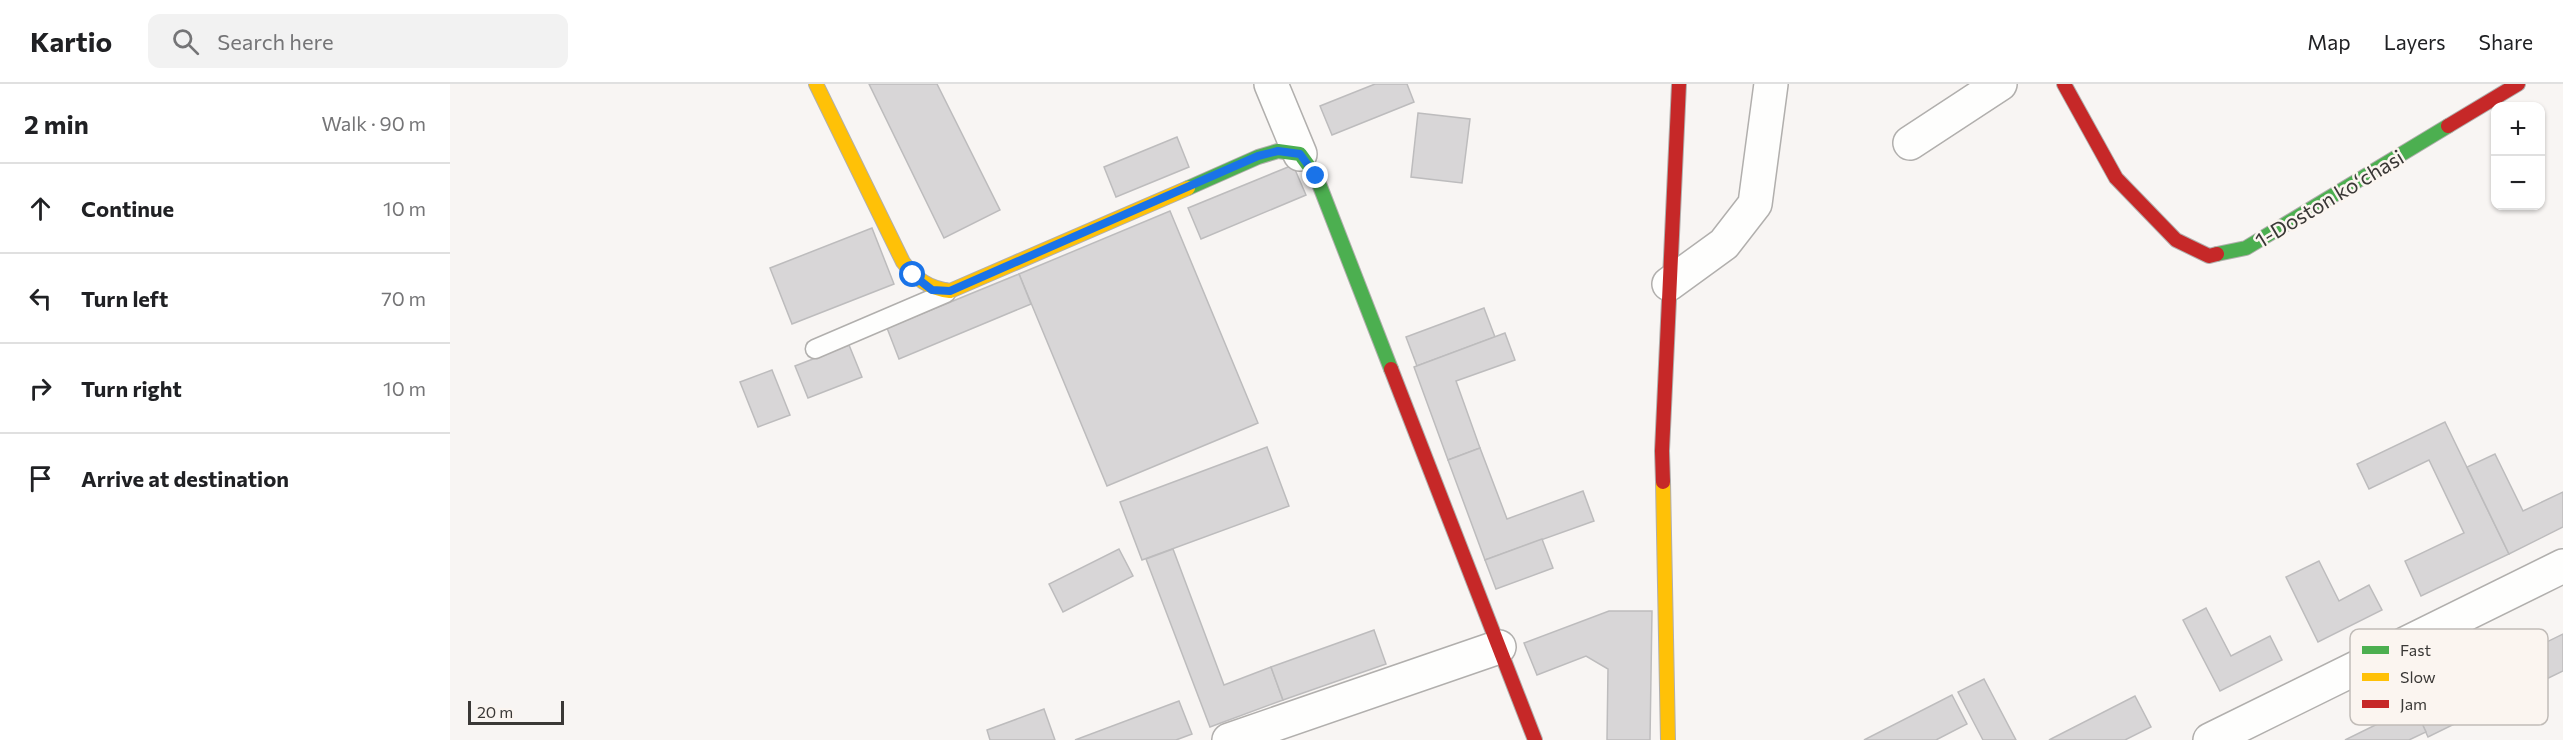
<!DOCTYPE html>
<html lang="en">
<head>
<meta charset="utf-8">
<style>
  :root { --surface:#fff; --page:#f2f2f2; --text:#202124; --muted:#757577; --line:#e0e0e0 }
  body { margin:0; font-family:Commissioner,sans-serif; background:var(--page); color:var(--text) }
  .controls { position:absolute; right:18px; top:18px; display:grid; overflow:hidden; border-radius:12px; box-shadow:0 2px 4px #0004 }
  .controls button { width:54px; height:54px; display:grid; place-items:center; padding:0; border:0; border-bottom:2px solid var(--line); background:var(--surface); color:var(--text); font:30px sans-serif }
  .scale { position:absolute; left:18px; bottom:15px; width:96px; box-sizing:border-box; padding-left:6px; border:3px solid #3a3836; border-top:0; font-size:16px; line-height:21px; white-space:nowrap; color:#3a3836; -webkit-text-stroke:4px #fbf5f0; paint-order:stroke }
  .stop { position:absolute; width:18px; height:18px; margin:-14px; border:4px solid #1a73e8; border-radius:50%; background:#fff }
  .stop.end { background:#1a73e8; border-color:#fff; box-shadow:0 2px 6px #0008 }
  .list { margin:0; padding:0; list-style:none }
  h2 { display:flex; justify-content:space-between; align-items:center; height:78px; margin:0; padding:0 24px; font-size:26px }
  h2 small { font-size:20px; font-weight:400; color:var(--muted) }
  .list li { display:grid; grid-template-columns:39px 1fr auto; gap:18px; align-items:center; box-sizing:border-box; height:90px; padding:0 24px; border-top:2px solid var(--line) }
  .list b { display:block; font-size:22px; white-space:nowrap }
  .list em { font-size:20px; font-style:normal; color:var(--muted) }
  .icon { flex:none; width:33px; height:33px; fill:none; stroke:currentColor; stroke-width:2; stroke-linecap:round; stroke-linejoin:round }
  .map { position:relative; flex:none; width:2113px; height:656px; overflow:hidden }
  header { display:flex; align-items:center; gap:36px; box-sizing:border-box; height:84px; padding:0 30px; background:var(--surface); border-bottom:2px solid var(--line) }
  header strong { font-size:28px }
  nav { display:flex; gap:33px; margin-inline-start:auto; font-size:21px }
  .search { width:420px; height:54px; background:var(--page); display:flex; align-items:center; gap:15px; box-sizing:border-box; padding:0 21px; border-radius:12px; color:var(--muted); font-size:22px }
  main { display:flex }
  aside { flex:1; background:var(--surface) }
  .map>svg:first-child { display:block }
  .building { fill:#d8d6d7; stroke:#bdbcbd; stroke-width:1.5 }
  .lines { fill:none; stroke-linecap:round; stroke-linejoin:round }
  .lane-casing { stroke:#b1afad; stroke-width:21 }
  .street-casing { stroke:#b1afad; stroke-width:36 }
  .fast-casing { stroke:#b1afad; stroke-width:16 }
  .slow-casing { stroke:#b1afad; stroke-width:16 }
  .jam-casing { stroke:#b1afad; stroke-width:16 }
  .lane { stroke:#fefefd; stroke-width:18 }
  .street { stroke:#fefefd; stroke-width:33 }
  .fast { stroke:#4caf50; stroke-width:14 }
  .slow { stroke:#ffc107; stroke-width:14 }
  .jam { stroke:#c62828; stroke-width:14 }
  .route { stroke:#1a73e8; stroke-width:8 }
  .labels { text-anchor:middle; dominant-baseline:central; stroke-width:5; stroke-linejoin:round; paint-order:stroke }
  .street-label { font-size:21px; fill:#3a3836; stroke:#fbf5f0 }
  .key { fill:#fbf5f0; stroke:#c1bcb8; stroke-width:1.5 }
  .key-label { font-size:16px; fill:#3a3836 }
</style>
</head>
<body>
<header>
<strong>Kartio</strong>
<div class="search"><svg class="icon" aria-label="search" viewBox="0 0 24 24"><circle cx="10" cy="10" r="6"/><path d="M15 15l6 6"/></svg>Search here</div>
<nav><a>Map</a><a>Layers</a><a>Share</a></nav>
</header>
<main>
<aside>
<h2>2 min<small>Walk · 90 m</small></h2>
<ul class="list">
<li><svg class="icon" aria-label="ahead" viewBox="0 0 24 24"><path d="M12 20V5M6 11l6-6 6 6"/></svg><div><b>Continue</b></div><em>10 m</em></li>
<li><svg class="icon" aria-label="left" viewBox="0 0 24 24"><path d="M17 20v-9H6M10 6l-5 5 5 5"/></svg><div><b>Turn left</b></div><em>70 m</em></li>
<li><svg class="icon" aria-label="right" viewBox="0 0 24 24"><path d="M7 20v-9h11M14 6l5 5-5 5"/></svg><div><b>Turn right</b></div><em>10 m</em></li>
<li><svg class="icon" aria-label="arrive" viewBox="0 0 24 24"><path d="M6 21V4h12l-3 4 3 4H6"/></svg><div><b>Arrive at destination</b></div></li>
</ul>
</aside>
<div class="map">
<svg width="2113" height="656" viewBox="0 0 2113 656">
  <rect width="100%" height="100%" fill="#f8f5f3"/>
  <!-- building -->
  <g class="building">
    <polygon points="419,0 487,0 550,126 494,154"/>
    <polygon points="925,0 957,0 964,18 882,51 870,22"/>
    <polygon points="968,29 1020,35 1012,99 961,93"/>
    <polygon points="727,53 739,83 666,113 654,83"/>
    <polygon points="843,81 856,111 751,155 738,124"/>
    <polygon points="720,127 808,339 657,402 569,190"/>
    <polygon points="422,144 444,200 342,240 320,184"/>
    <polygon points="569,190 581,220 449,275 437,244"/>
    <polygon points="1034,224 1045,253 967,282 956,253"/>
    <polygon points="1055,249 1065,276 1006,297 1030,364 998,376 964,283"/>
    <polygon points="399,261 412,293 358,314 345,282"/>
    <polygon points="322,286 340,331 308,343 290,298"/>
    <polygon points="1995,338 2059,470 1971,512 1955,477 2014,449 1979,376 1919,405 1907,380"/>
    <polygon points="817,363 839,422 692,476 670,418"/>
    <polygon points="1030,364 1057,435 1133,407 1144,437 1035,476 998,376"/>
    <polygon points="2045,370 2073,427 2113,408 2113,443 2059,470 2017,383"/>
    <polygon points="1092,455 1103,484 1046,505 1035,476"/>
    <polygon points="669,465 683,492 613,528 599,500"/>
    <polygon points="723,465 774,601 821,583 833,616 760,643 696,475"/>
    <polygon points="1869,477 1889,517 1919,501 1932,526 1868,558 1836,493"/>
    <polygon points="1756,524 1781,572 1820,552 1832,576 1770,607 1733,536"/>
    <polygon points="1159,527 1202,527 1200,656 1157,656 1158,585 1136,572 1087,591 1074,559"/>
    <polygon points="924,546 936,580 833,616 821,583"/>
    <polygon points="2113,550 2113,587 2084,601 2070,571"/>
    <polygon points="2070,571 2084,601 1978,653 1964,622"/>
    <polygon points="1534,595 1566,656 1533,656 1523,637 1508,608"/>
    <polygon points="1502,611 1517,640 1486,656 1414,656"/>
    <polygon points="1685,612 1701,643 1675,656 1599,656"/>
    <polygon points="729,617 742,650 726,656 625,656"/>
    <polygon points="1964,622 1976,648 1959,656 1895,656"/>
    <polygon points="594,625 605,656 540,656 537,646"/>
  </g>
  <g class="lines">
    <defs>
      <polyline id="lane" points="365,265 496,209"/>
      <g id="street">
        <polyline points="821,0 850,70"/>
        <polyline points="1460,59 1550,0"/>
        <polyline points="1219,200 1274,160 1305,120 1321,0"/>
        <polyline points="779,656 1049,563"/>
        <polyline points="1760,656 2113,482"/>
      </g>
      <g id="fast">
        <polyline points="738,104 808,73 828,67 850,70 866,92 941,285"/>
        <polyline points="1767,170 1796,164 1998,42"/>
      </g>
      <g id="slow">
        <path d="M366 0 453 178C466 195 478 204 500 207L738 104"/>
        <polyline points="1213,398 1218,656"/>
      </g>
      <g id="jam">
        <polyline points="1614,0 1666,94 1726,156 1759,172 1767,170"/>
        <polyline points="1998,42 2068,0"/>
        <polyline points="941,285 1085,656"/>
        <polyline points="1213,398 1212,367 1229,0"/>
      </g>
    </defs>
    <!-- lane casing -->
    <use href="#lane" class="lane-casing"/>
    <!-- street casing -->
    <use href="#street" class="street-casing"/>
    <!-- fast casing -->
    <use href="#fast" class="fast-casing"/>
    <!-- slow casing -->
    <use href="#slow" class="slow-casing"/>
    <!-- jam casing -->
    <use href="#jam" class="jam-casing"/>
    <!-- lane -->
    <use href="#lane" class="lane"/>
    <!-- street -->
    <use href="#street" class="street"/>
    <!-- fast -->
    <use href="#fast" class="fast"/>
    <!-- slow -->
    <use href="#slow" class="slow"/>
    <!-- jam -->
    <use href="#jam" class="jam"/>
  </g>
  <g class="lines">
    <!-- route -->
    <polyline class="route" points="463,191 482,206 500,207 808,72 828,67 850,70 866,92"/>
  </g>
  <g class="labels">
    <!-- street labels -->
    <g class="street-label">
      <text transform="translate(1879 114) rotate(-31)">1-Doston koʻchasi</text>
    </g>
  </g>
  <!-- legend -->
  <rect x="1900" y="545" width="198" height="96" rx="9" class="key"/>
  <rect x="1912" y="562" width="27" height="8" fill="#4caf50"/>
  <rect x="1912" y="589" width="27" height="8" fill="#ffc107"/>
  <rect x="1912" y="616" width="27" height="8" fill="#c62828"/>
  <g class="key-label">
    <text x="1950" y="572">Fast</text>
    <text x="1950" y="599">Slow</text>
    <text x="1950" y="626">Jam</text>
  </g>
</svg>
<div class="controls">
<button>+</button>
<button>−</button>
</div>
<div class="scale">20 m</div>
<div class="stop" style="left:463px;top:191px"></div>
<div class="stop end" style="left:866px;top:92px"></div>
</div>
</main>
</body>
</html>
